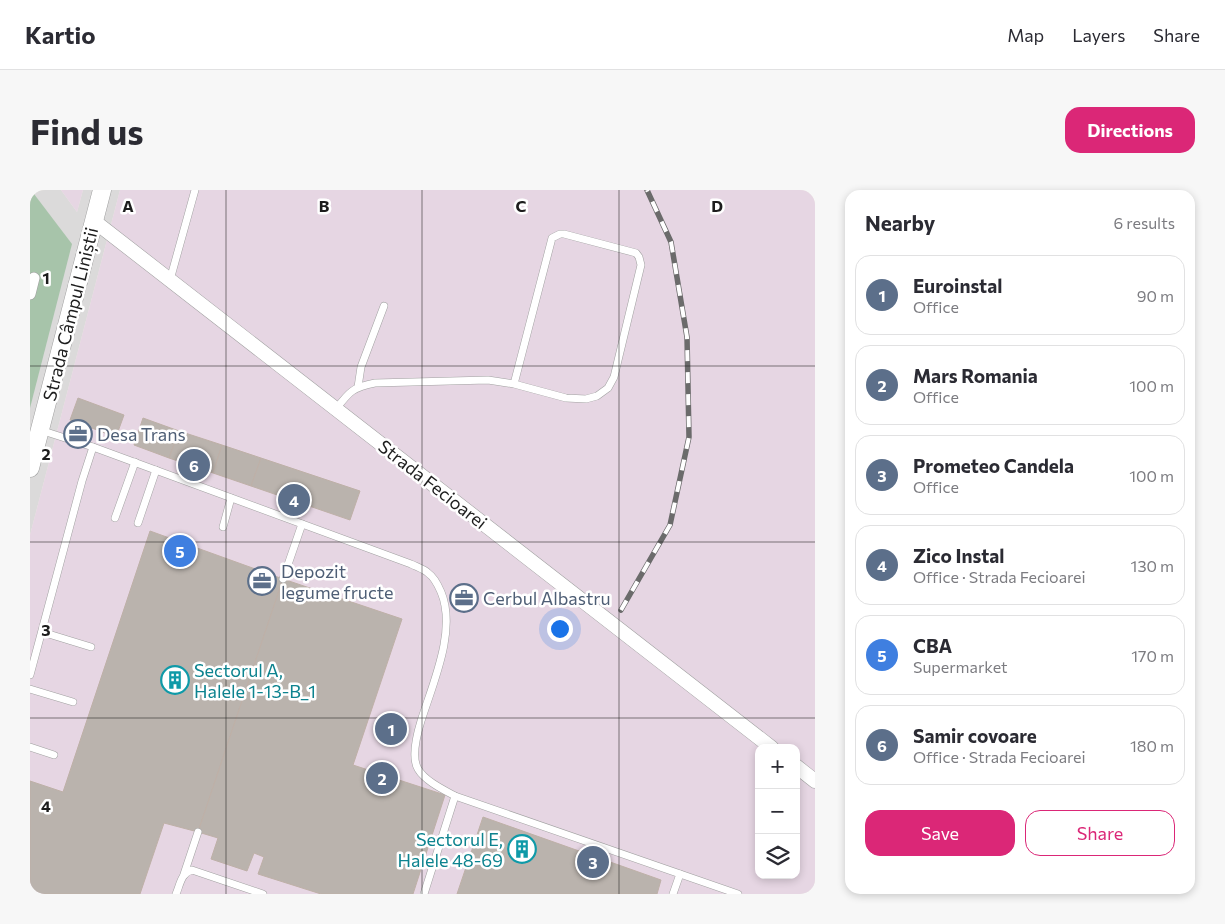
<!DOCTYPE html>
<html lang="en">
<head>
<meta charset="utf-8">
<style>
  :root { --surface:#fff; --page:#f7f7f7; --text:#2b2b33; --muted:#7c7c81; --line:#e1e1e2; --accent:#db2777 }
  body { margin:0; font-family:Commissioner,sans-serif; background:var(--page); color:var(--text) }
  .controls { position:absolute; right:15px; bottom:15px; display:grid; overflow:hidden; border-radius:10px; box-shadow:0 2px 8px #0003 }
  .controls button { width:45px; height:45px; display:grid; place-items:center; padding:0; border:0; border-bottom:1px solid var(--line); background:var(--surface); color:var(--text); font:25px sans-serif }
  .you { position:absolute; left:529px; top:438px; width:18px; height:18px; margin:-12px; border:4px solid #fff; border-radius:50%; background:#1a73e8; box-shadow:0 0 0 8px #1a73e833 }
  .badge { display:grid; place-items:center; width:32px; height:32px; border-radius:50%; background:var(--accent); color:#fff; font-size:16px; font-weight:700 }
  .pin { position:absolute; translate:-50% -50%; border:2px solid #fff; box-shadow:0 1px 5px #0006 }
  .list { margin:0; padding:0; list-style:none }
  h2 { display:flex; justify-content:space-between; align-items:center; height:65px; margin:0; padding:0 20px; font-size:21px }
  h2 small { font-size:16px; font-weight:400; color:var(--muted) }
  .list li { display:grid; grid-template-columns:32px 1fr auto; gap:15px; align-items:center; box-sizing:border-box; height:80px; margin:0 10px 10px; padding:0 10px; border:1px solid var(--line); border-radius:15px }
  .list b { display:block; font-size:19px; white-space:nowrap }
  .list p { margin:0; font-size:16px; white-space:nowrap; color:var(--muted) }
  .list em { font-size:16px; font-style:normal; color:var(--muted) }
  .actions { display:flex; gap:10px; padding:15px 20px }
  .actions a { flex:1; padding:11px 0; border:1px solid var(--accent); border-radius:15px; text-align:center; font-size:18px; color:var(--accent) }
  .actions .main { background:var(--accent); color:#fff }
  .icon { flex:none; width:28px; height:28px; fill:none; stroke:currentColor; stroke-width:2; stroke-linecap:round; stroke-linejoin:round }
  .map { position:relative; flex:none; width:785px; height:704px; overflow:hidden; border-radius:15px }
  header { display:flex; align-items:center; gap:30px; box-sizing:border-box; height:70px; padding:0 25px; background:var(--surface); border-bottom:1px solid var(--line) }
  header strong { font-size:24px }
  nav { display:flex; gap:28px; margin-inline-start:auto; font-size:18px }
  .intro { display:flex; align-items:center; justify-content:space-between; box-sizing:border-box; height:120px; padding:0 30px }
  h1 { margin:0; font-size:35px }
  .button { padding:12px 22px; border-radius:15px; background:var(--accent); color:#fff; font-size:18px; font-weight:700 }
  main { display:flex; gap:30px; padding:0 30px }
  aside { flex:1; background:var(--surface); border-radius:15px; box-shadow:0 2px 8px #0003 }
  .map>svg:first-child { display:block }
  .residential { fill:#dbdada }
  .industrial { fill:#e6d6e3; fill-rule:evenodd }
  .cemetery { fill:#a7c4aa }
  .building { fill:#bab3ad; stroke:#beb0a7 }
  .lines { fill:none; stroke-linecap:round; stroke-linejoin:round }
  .service-casing { stroke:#a1a1a1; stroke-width:8 }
  .pedestrian-casing { stroke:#a1a1a1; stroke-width:12 }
  .minor-casing { stroke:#a1a1a1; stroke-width:15 }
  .tertiary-casing { stroke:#a1a1a1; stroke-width:19 }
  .service { stroke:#fff; stroke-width:7 }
  .pedestrian { stroke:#fff; stroke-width:11 }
  .minor { stroke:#fff; stroke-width:14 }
  .tertiary { stroke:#fff; stroke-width:18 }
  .rail-casing { stroke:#6b6b6b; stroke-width:5.5 }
  .rail { stroke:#fff; stroke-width:4; stroke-dasharray:11; stroke-linecap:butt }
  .grid { fill:none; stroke:#1d1d1d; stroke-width:1; stroke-opacity:0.55 }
  .labels { text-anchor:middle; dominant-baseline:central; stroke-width:5; stroke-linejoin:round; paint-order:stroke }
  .street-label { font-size:18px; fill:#1d1d1d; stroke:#fff }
  .service-label { font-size:18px; fill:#4e5e75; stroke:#fff; text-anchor:start }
  .culture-label { font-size:18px; fill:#0d838f; stroke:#fff; text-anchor:start }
  .grid-label { font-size:16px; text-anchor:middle; font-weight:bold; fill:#1d1d1d; stroke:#fff; stroke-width:5; stroke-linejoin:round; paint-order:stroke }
</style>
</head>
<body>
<header>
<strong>Kartio</strong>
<nav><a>Map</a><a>Layers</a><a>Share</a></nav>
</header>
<div class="intro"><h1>Find us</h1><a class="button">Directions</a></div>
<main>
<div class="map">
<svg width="785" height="704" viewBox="0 0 785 704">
  <rect width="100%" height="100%" fill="#edeae4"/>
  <!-- residential -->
  <polygon class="residential" points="0,0 31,0 47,22 53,0 90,0 0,345"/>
  <!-- industrial -->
  <g class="industrial">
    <polygon points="31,0 53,0 47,22"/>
    <path d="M90 0H785V704H0V345ZM729 558H766V685H729Z"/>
  </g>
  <!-- cemetery -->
  <polygon class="cemetery" points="0,0 1,0 42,54 0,218"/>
  <!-- building -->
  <g class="building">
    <polygon points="48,208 94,225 86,247 40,230"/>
    <polygon points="113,228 149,241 139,268 104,255"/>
    <polygon points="149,241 192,255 183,283 139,268"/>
    <polygon points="192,255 231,268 221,296 183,283"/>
    <polygon points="231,268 330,301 320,330 221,296"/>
    <polygon points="120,341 253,389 168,642 134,633 110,704 0,704 0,591 33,602"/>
    <polygon points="253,389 372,429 323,575 415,605 383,704 291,704 228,684 234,667 224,663 217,681 181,669 188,648 168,642"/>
    <polygon points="453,627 631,690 627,704 427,704"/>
  </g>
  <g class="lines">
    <defs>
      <g id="service">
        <polyline points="140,90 165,0"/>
        <polyline points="328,197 331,177 354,116"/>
        <path d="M306 219C319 202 323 197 345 193L458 190 484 194 536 208 556 209 567 206 578 198 584 187 611 75 609 67 606 63 534 44H530L522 48 484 194"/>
        <path d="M10 240 63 257 381 374C387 377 394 379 398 383 404 387 408 395 411 402 427 440 403 493 391 531 387 544 381 567 388 579 395 591 414 600 425 606L708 704"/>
        <polyline points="85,328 105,272"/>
        <polyline points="108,333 126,280"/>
        <polyline points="193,337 201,308"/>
        <polyline points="253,389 272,334"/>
        <polyline points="12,442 61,457"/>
        <polyline points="0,485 52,291 63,257"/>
        <polyline points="0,499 43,512"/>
        <polyline points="0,557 24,565"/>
        <polyline points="154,684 168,642"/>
        <path d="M146 704C150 695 151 683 162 680L233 704"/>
        <polyline points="394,704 425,606"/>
        <polyline points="643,704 650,684"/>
      </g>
      <polyline id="pedestrian" points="0,104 4,88"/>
      <g id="minor">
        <polyline points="64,31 742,558"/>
        <polyline points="766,576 785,591"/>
      </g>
      <polyline id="tertiary" points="0,278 72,0"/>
    </defs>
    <!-- service casing -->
    <use href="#service" class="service-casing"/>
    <!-- pedestrian casing -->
    <use href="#pedestrian" class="pedestrian-casing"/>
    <!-- minor casing -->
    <use href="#minor" class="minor-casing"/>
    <!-- tertiary casing -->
    <use href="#tertiary" class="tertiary-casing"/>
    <!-- service -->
    <use href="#service" class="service"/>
    <!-- pedestrian -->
    <use href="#pedestrian" class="pedestrian"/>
    <!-- minor -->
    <use href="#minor" class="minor"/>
    <!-- tertiary -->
    <use href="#tertiary" class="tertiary"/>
    <defs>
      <polyline id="rail" points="591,420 640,335 659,247 657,147 641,52 617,0"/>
    </defs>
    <!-- rail casing -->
    <use href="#rail" class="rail-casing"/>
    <!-- rail -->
    <use href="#rail" class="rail"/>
  </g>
  <!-- grid -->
  <path class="grid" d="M196 0V704M392 0V704M589 0V704M0 176H785M0 352H785M0 528H785"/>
  <!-- icons -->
  <defs>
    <symbol id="office-ring" viewBox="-11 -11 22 22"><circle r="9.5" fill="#fff" stroke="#5c6f8a" stroke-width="1.5"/><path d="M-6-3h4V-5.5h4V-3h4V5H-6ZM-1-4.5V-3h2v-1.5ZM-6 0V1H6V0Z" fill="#5c6f8a"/></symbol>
    <symbol id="building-ring" viewBox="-11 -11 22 22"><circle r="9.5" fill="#fff" stroke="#0f9aa8" stroke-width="1.5"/><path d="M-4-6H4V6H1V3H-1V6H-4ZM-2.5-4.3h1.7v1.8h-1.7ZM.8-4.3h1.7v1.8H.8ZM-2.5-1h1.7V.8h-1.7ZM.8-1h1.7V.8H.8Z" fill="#0f9aa8"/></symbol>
  </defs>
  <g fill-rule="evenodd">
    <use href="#office-ring" x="32" y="228" width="32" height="32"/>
    <use href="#office-ring" x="216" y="375" width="32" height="32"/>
    <use href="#office-ring" x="418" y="392" width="32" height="32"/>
    <use href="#building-ring" x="129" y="474" width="32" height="32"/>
    <use href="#building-ring" x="476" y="643" width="32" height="32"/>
  </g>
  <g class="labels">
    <!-- street labels -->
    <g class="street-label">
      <text transform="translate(40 124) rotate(-76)">Strada Câmpul Liniștii</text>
      <text transform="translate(403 294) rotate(38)">Strada Fecioarei</text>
    </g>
    <!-- service labels -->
    <g class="service-label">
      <text x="67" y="244">Desa Trans</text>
      <text x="251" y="381">Depozit<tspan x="251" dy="21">legume fructe</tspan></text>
      <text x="453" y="408">Cerbul Albastru</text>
    </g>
    <!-- culture labels -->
    <g class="culture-label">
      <text x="164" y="480">Sectorul A,<tspan x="164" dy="21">Halele 1-13-B_1</tspan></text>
      <text x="473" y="649" text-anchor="end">Sectorul E,<tspan x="473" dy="21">Halele 48-69</tspan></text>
    </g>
  </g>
  <g class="grid-label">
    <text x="98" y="22">A</text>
    <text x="294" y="22">B</text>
    <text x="491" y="22">C</text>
    <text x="687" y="22">D</text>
    <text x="16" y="94">1</text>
    <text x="16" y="270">2</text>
    <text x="16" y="446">3</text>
    <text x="16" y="622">4</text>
  </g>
</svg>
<div class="controls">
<button>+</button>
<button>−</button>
<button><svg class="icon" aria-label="layers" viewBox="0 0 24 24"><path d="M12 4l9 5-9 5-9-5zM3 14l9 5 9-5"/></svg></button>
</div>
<div class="you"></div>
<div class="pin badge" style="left:361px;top:539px;background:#5c6f8a">1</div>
<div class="pin badge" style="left:352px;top:588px;background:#5c6f8a">2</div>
<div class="pin badge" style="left:563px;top:672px;background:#5c6f8a">3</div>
<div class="pin badge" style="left:264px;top:310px;background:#5c6f8a">4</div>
<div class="pin badge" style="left:150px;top:361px;background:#3f7fe0">5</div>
<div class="pin badge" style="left:164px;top:275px;background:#5c6f8a">6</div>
</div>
<aside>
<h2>Nearby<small>6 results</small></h2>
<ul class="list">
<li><span class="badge" style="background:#5c6f8a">1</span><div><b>Euroinstal</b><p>Office</p></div><em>90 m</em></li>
<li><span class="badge" style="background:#5c6f8a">2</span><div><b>Mars Romania</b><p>Office</p></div><em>100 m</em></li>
<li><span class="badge" style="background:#5c6f8a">3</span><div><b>Prometeo Candela</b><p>Office</p></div><em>100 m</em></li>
<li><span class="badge" style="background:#5c6f8a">4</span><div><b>Zico Instal</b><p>Office · Strada Fecioarei</p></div><em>130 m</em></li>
<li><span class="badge" style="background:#3f7fe0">5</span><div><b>CBA</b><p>Supermarket</p></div><em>170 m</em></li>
<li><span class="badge" style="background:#5c6f8a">6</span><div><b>Samir covoare</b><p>Office · Strada Fecioarei</p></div><em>180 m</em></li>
</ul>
<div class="actions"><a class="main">Save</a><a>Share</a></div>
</aside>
</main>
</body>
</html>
